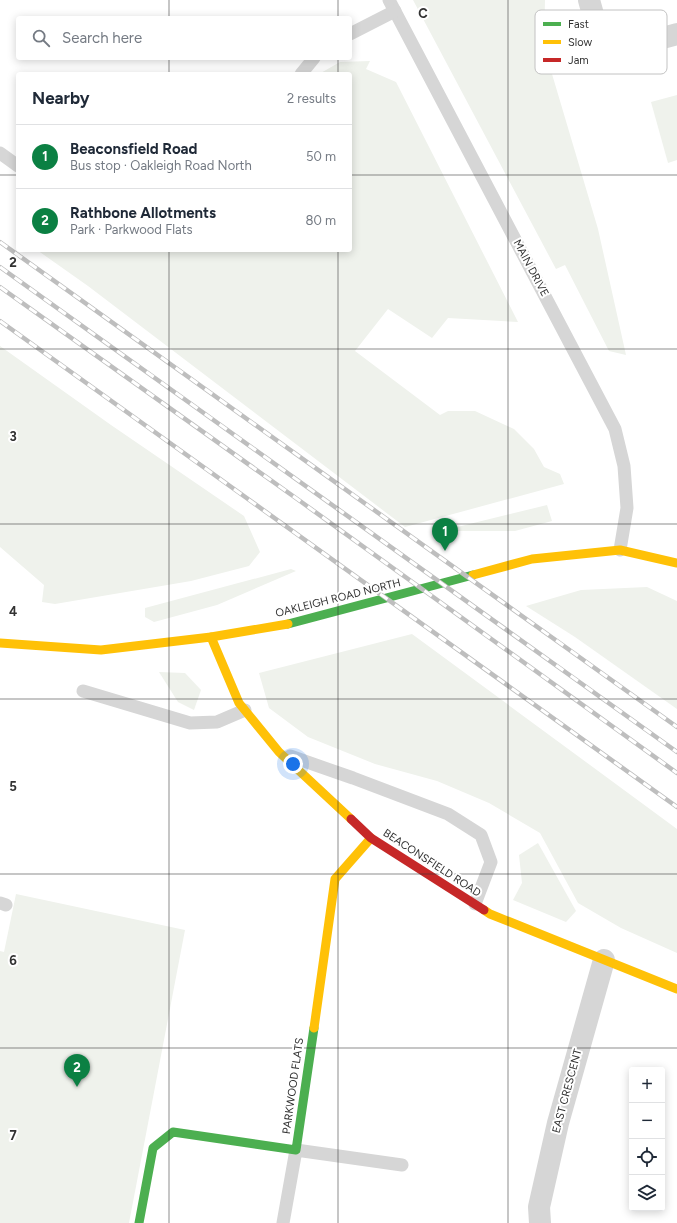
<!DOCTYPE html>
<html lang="en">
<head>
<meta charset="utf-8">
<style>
  :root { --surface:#fff; --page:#f2f2f3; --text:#1f2937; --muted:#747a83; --line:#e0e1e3; --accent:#0b8043 }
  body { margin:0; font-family:Figtree,sans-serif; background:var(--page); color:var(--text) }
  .controls { position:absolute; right:12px; bottom:12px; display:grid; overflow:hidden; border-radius:4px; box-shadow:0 2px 10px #0003 }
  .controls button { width:36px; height:36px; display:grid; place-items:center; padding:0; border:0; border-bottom:1px solid var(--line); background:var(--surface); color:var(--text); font:20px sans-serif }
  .you { position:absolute; left:293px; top:764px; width:14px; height:14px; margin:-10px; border:3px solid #fff; border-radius:50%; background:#1a73e8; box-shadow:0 0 0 6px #1a73e833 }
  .badge { display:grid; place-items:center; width:26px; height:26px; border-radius:50%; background:var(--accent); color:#fff; font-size:13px; font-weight:700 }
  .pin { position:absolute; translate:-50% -33px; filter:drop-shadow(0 1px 2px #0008) }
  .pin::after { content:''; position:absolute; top:21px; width:14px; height:12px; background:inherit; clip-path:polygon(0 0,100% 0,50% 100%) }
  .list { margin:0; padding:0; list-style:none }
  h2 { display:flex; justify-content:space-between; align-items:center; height:52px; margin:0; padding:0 16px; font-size:17px }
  h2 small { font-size:13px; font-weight:400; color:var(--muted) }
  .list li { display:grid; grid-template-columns:26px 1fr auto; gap:12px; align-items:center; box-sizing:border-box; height:64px; padding:0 16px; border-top:1px solid var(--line) }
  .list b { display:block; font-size:15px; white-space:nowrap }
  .list p { margin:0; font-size:13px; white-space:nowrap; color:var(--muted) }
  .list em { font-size:13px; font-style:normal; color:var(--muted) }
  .icon { flex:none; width:22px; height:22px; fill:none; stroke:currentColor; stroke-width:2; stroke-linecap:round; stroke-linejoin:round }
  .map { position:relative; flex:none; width:677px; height:1223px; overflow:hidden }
  .search { position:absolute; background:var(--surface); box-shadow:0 2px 10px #0003; left:16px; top:16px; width:336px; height:44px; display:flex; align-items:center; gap:10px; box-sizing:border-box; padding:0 14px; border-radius:4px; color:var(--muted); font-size:15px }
  .panel { position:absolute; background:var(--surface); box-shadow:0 2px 10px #0003; left:16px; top:72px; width:336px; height:180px; border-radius:4px }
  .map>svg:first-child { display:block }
  .green { fill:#eff2ec }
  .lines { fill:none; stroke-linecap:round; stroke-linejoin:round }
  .lane { stroke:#d6d6d6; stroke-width:13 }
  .street { stroke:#d6d6d6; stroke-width:22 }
  .fast { stroke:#4caf50; stroke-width:9 }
  .slow { stroke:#ffc107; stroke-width:9 }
  .jam { stroke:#c62828; stroke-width:9 }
  .rail-casing { stroke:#bebebe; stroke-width:4.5 }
  .rail { stroke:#fff; stroke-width:3; stroke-dasharray:9; stroke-linecap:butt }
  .grid { fill:none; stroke:#323232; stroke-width:1; stroke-opacity:0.55 }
  .labels { text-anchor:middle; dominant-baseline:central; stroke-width:4; stroke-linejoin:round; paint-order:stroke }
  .street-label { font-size:11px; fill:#323232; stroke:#fff }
  .key { fill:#fff; stroke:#c2c2c2; stroke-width:1 }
  .key-label { font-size:11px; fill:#323232 }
  .grid-label { font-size:13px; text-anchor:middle; font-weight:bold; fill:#323232; stroke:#fff; stroke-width:4; stroke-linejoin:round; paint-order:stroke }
</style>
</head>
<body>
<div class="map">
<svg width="677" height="1223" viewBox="0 0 677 1223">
  <rect width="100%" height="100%" fill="#fff"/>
  <!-- green -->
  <g class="green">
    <polygon points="413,0 545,0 544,47 598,229 626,355 609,351 565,265 556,269"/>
    <polygon points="370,61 366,69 396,82 518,322 448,318 432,338 388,309 355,351 440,415 448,411 475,411 514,429 534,449 544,467 560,474 564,484 405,527 88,286 37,250 350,250 350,74 319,74 340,62"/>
    <polygon points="677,95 677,160 668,163 651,102"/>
    <polygon points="0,346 111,425 244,516 260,552 249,566 191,581 55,604 42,602 44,585 0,547"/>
    <polygon points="547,505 552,521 515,531 441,531"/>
    <polygon points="291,569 296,571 217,605 154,622 145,617 145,608"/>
    <polygon points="647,587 677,601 677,709 575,637 526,606 581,590"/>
    <polygon points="412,634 677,829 677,953 621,928 578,903 540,833 489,803 437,781 375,764 308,737 269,708 259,673"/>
    <polygon points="159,672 185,673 201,690 194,710 178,702"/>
    <polygon points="538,843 576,911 566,922 513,900 522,883 519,855"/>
    <polygon points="16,894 185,930 129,1223 0,1223 0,951 4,952"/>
  </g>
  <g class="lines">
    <!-- lane -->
    <g class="lane">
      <polyline points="389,0 615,429 624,466 627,508 620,550"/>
      <polyline points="350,34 395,11"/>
      <polyline points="301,74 314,58"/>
      <polyline points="0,153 18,166"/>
      <polyline points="83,691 190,723 217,722 245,710"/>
      <polyline points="290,756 353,778 448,814 481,835 491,862 475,904"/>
      <polyline points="0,903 6,905"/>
      <polyline points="283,1223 296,1150 402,1165"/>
    </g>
    <!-- street -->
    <g class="street">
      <polyline points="589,0 597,29 633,46 677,34"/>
      <polyline points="540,1223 539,1207 558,1123 604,960"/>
    </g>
    <!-- fast -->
    <g class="fast">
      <polyline points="288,624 473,575"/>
      <polyline points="139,1223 153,1148 173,1132 296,1150 314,1028"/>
    </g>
    <!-- slow -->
    <g class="slow">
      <polyline points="473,575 532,559 620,550 677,563"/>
      <polyline points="211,637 239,703 279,752 351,819"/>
      <polyline points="0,643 101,650 211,637 288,624"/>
      <polyline points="484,910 490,914 677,989"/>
      <polyline points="314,1028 335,879 371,838"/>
    </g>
    <!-- jam -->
    <polyline class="jam" points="351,819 371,838 484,910"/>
    <defs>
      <g id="rail">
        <polyline points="0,242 677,727"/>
        <polyline points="0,267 677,752"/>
        <polyline points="0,287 300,501 677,773"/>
        <polyline points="0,321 677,807"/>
      </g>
    </defs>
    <!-- rail casing -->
    <use href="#rail" class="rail-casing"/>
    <!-- rail -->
    <use href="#rail" class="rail"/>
  </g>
  <!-- grid -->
  <path class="grid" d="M169 0V18M338 0V18M508 0V1223M169 58V74M338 58V74M0 175H18M350 175H677M169 250V1223M338 250V1223M0 349H677M0 524H677M0 699H677M0 874H677M0 1048H677"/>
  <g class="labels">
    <!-- street labels -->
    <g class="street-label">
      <text transform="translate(531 268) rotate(62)">MAIN DRIVE</text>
      <text transform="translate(338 598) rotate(-14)">OAKLEIGH ROAD NORTH</text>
      <text transform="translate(432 863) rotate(33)">BEACONSFIELD ROAD</text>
      <text transform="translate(293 1086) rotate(-82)">PARKWOOD FLATS</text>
      <text transform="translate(567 1091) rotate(-75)">EAST CRESCENT</text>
    </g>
  </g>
  <!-- legend -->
  <rect x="535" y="10" width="132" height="64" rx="6" class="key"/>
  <rect x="543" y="22" width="18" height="4" fill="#4caf50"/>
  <rect x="543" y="40" width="18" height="4" fill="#ffc107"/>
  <rect x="543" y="58" width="18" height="4" fill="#c62828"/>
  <g class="key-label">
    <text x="568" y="28">Fast</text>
    <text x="568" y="46">Slow</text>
    <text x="568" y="64">Jam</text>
  </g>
  <g class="grid-label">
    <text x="423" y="18">C</text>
    <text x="13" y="267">2</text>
    <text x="13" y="441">3</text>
    <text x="13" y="616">4</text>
    <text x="13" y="791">5</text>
    <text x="13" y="965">6</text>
    <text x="13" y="1140">7</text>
  </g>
</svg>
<div class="controls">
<button>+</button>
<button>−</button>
<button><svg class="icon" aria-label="locate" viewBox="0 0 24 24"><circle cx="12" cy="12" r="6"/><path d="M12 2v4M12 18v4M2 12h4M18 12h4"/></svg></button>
<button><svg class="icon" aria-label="layers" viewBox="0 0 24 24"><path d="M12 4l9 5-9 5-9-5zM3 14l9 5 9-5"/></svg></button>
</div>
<div class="you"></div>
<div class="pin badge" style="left:445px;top:551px">1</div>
<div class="pin badge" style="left:77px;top:1087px">2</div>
<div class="search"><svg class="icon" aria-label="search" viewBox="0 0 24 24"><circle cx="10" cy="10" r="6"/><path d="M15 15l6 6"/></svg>Search here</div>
<section class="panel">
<h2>Nearby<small>2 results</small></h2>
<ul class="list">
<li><span class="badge">1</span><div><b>Beaconsfield Road</b><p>Bus stop · Oakleigh Road North</p></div><em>50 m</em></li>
<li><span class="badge">2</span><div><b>Rathbone Allotments</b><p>Park · Parkwood Flats</p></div><em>80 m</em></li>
</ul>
</section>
</div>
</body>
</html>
